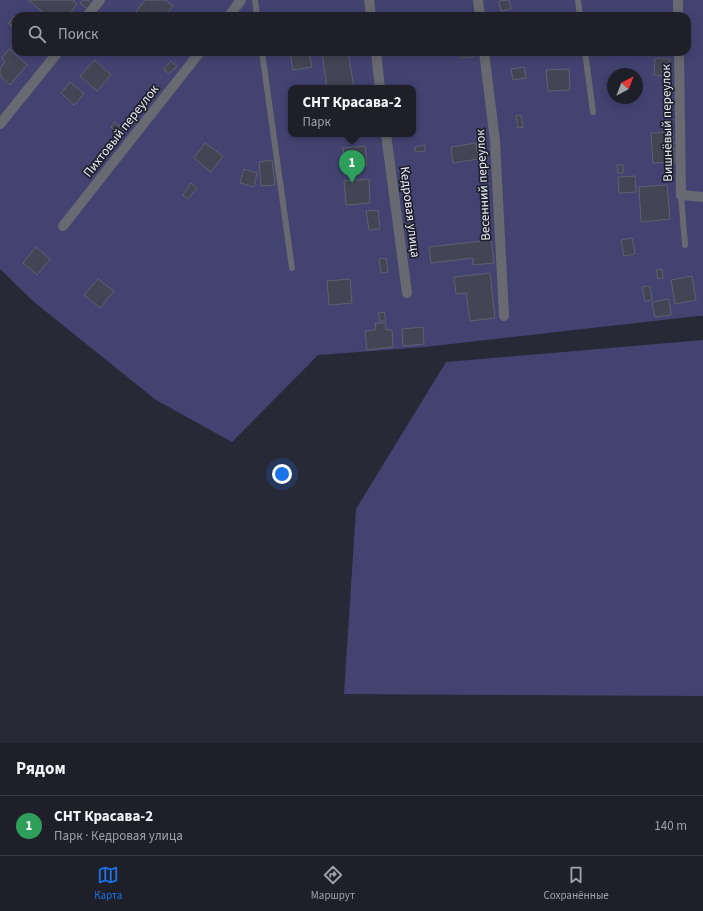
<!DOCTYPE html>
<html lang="ru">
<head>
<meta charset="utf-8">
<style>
  :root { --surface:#1e1f29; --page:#262731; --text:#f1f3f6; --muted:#a1a2a8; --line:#3c3d46; --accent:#1a73e8 }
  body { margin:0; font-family:"Source Sans 3",sans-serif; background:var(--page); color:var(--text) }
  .compass { position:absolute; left:607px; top:68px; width:36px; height:36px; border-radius:50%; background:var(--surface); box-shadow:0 2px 10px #0003; rotate:42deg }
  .you { position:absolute; left:282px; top:474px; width:14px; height:14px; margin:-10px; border:3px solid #fff; border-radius:50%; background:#1a73e8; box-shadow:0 0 0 6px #1a73e833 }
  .badge { display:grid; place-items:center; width:26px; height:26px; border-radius:50%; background:var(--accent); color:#fff; font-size:13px; font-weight:700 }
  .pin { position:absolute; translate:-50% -33px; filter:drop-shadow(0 1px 2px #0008) }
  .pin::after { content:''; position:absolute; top:21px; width:14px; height:12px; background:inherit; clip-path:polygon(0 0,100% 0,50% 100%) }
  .popup { position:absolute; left:288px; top:85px; width:128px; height:52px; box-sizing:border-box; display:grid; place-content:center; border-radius:8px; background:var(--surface); filter:drop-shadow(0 1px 3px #0005); font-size:13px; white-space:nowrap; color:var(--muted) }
  .popup b { font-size:15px; color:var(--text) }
  .popup::after { content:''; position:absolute; left:50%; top:100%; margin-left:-8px; border:8px solid transparent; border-top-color:var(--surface) }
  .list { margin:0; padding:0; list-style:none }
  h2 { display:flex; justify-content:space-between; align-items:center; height:52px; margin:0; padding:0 16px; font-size:17px }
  h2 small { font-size:13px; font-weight:400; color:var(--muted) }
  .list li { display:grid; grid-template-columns:26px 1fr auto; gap:12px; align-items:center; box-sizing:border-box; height:60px; padding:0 16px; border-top:1px solid var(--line) }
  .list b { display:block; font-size:15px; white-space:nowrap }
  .list p { margin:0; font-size:13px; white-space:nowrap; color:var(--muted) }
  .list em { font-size:13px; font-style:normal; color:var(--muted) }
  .icon { flex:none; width:22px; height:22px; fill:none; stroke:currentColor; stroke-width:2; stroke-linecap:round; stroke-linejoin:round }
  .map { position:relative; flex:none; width:703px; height:743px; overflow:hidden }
  .search { position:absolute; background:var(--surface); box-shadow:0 2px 10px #0003; left:12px; right:12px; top:12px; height:44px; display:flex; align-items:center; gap:10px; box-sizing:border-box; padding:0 14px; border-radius:12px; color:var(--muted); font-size:15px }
  .sheet { height:112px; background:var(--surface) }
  nav { display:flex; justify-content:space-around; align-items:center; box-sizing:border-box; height:56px; border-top:1px solid var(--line); background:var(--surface); font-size:11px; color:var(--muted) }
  nav a { display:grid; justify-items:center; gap:2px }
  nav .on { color:var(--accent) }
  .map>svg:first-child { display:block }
  .green { fill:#424371; fill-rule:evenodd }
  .building { fill:#444554; stroke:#5f6070 }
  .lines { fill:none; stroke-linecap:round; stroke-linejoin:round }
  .lane { stroke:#696971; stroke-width:6 }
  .street { stroke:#696971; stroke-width:10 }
  .labels { text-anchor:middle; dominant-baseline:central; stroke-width:3.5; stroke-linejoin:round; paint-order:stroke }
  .street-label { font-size:13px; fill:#ecedf6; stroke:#1f1f2c }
</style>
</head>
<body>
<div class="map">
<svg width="703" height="743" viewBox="0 0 703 743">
  <rect width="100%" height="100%" fill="#282937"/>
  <!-- green -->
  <g class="green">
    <path d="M0 0H703V316H698L425 347 318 355 232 442 156 400 34 302 0 269ZM16 16H687V52H16ZM613 74H637V98H613ZM291 88H413V134H291Z"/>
    <polygon points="703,340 703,696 344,694 356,509 446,362"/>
  </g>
  <!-- building -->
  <g class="building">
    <polygon points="28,0 73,0 77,4 68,16 48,16"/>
    <polygon points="83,0 88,0 93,4 88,9 80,3"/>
    <polygon points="145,0 165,0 173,6 165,16 133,16"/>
    <polygon points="509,0 511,9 501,11 499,1"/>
    <polygon points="14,16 16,18 16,27 15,28 8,23"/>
    <polygon points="9,49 27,65 10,85 0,76 0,68 5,61 2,58"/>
    <polygon points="290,52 309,52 312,67 293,70"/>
    <polygon points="331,52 348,52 354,88 327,88 322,53"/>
    <polygon points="408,52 422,52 422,53 408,55"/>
    <polygon points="460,52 473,52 474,57 461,58"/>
    <polygon points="655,58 670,59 670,76 654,75"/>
    <polygon points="95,60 111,75 97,91 80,76"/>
    <polygon points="171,61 177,66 169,74 164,69"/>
    <polygon points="524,67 526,78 513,80 511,69"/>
    <polygon points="569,69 570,90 548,91 546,70"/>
    <polygon points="70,82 84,94 74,105 61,93"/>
    <polygon points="521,115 523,127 518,128 516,116"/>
    <polygon points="115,122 123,129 119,134 111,127"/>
    <polygon points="672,132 675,162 653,163 651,133"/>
    <polygon points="205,143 223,156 211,172 194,158"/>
    <polygon points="476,143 478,159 453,163 451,147"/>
    <polygon points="425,145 425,151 415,152 415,147"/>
    <polygon points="365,146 367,166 345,168 343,148"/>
    <polygon points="272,160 275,185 261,186 259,162"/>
    <polygon points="617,165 623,165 623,173 618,173"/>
    <polygon points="244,169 257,173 254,187 240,183"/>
    <polygon points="635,176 636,192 619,193 618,177"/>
    <polygon points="369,179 370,203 346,205 344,181"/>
    <polygon points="191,183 197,188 188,199 183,195"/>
    <polygon points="667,185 670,219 641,222 639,187"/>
    <polygon points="378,210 380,229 369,230 366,211"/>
    <polygon points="632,238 635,254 624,256 621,240"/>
    <polygon points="491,240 494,263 473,265 473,258 431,263 429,247"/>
    <polygon points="36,247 50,259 37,275 23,263"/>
    <polygon points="386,258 388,272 381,273 379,259"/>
    <polygon points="662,269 663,278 658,279 656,270"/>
    <polygon points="490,273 495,318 470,321 466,293 456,294 454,277"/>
    <polygon points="692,276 696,300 675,304 671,280"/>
    <polygon points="98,279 114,291 100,308 84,295"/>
    <polygon points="350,279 352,303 329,305 327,281"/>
    <polygon points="650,286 652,300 645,301 642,287"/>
    <polygon points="669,299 671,315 655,317 652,302"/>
    <polygon points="384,312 386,321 380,321 378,313"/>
    <polygon points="375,323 385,323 386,330 392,330 393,347 367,350 365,331 376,330"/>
    <polygon points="423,327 424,344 403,346 402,329"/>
  </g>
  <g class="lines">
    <!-- lane -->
    <g class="lane">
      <polyline points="255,0 257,16"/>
      <polyline points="578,0 580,16"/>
      <polyline points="262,52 292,268"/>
      <polyline points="585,52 593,112"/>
      <polyline points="681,195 685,245"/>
    </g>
    <!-- street -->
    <g class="street">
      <polyline points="369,0 371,16"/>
      <polyline points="478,0 480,16"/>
      <polyline points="678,0 678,16"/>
      <polyline points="87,16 100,0"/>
      <polyline points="229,16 241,0"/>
      <polyline points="376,52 380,88"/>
      <polyline points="484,52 495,141 504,316"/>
      <polyline points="679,52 681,195 703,197"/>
      <polyline points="0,124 58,52"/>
      <polyline points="386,134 407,293"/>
      <polyline points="63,226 200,52"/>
    </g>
  </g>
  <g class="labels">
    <!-- street labels -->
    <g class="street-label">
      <text transform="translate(667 123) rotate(-91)">Вишнёвый переулок</text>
      <text transform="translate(121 131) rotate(-52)">Пихтовый переулок</text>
      <text transform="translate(483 185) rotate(-93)">Весенний переулок</text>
      <text transform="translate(410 212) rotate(83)">Кедровая улица</text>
    </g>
  </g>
</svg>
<svg class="compass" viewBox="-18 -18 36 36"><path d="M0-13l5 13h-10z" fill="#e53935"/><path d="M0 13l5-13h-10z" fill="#a1a2a8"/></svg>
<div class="you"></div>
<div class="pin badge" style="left:352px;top:183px;background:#2e9e5b">1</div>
<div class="popup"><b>СНТ Красава-2</b>Парк</div>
<div class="search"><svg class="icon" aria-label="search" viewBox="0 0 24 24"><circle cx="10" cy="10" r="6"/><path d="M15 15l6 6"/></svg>Поиск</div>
</div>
<section class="sheet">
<h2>Рядом<small></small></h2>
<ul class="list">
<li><span class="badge" style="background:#2e9e5b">1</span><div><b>СНТ Красава-2</b><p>Парк · Кедровая улица</p></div><em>140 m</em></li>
</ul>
</section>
<nav>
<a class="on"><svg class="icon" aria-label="map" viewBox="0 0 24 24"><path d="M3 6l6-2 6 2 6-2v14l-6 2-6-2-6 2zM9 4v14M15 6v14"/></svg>Карта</a>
<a><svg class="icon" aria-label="directions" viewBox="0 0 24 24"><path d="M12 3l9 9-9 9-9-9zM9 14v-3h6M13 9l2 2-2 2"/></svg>Маршрут</a>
<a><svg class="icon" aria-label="saved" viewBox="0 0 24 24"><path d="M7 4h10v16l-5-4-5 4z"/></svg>Сохранённые</a>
</nav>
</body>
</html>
